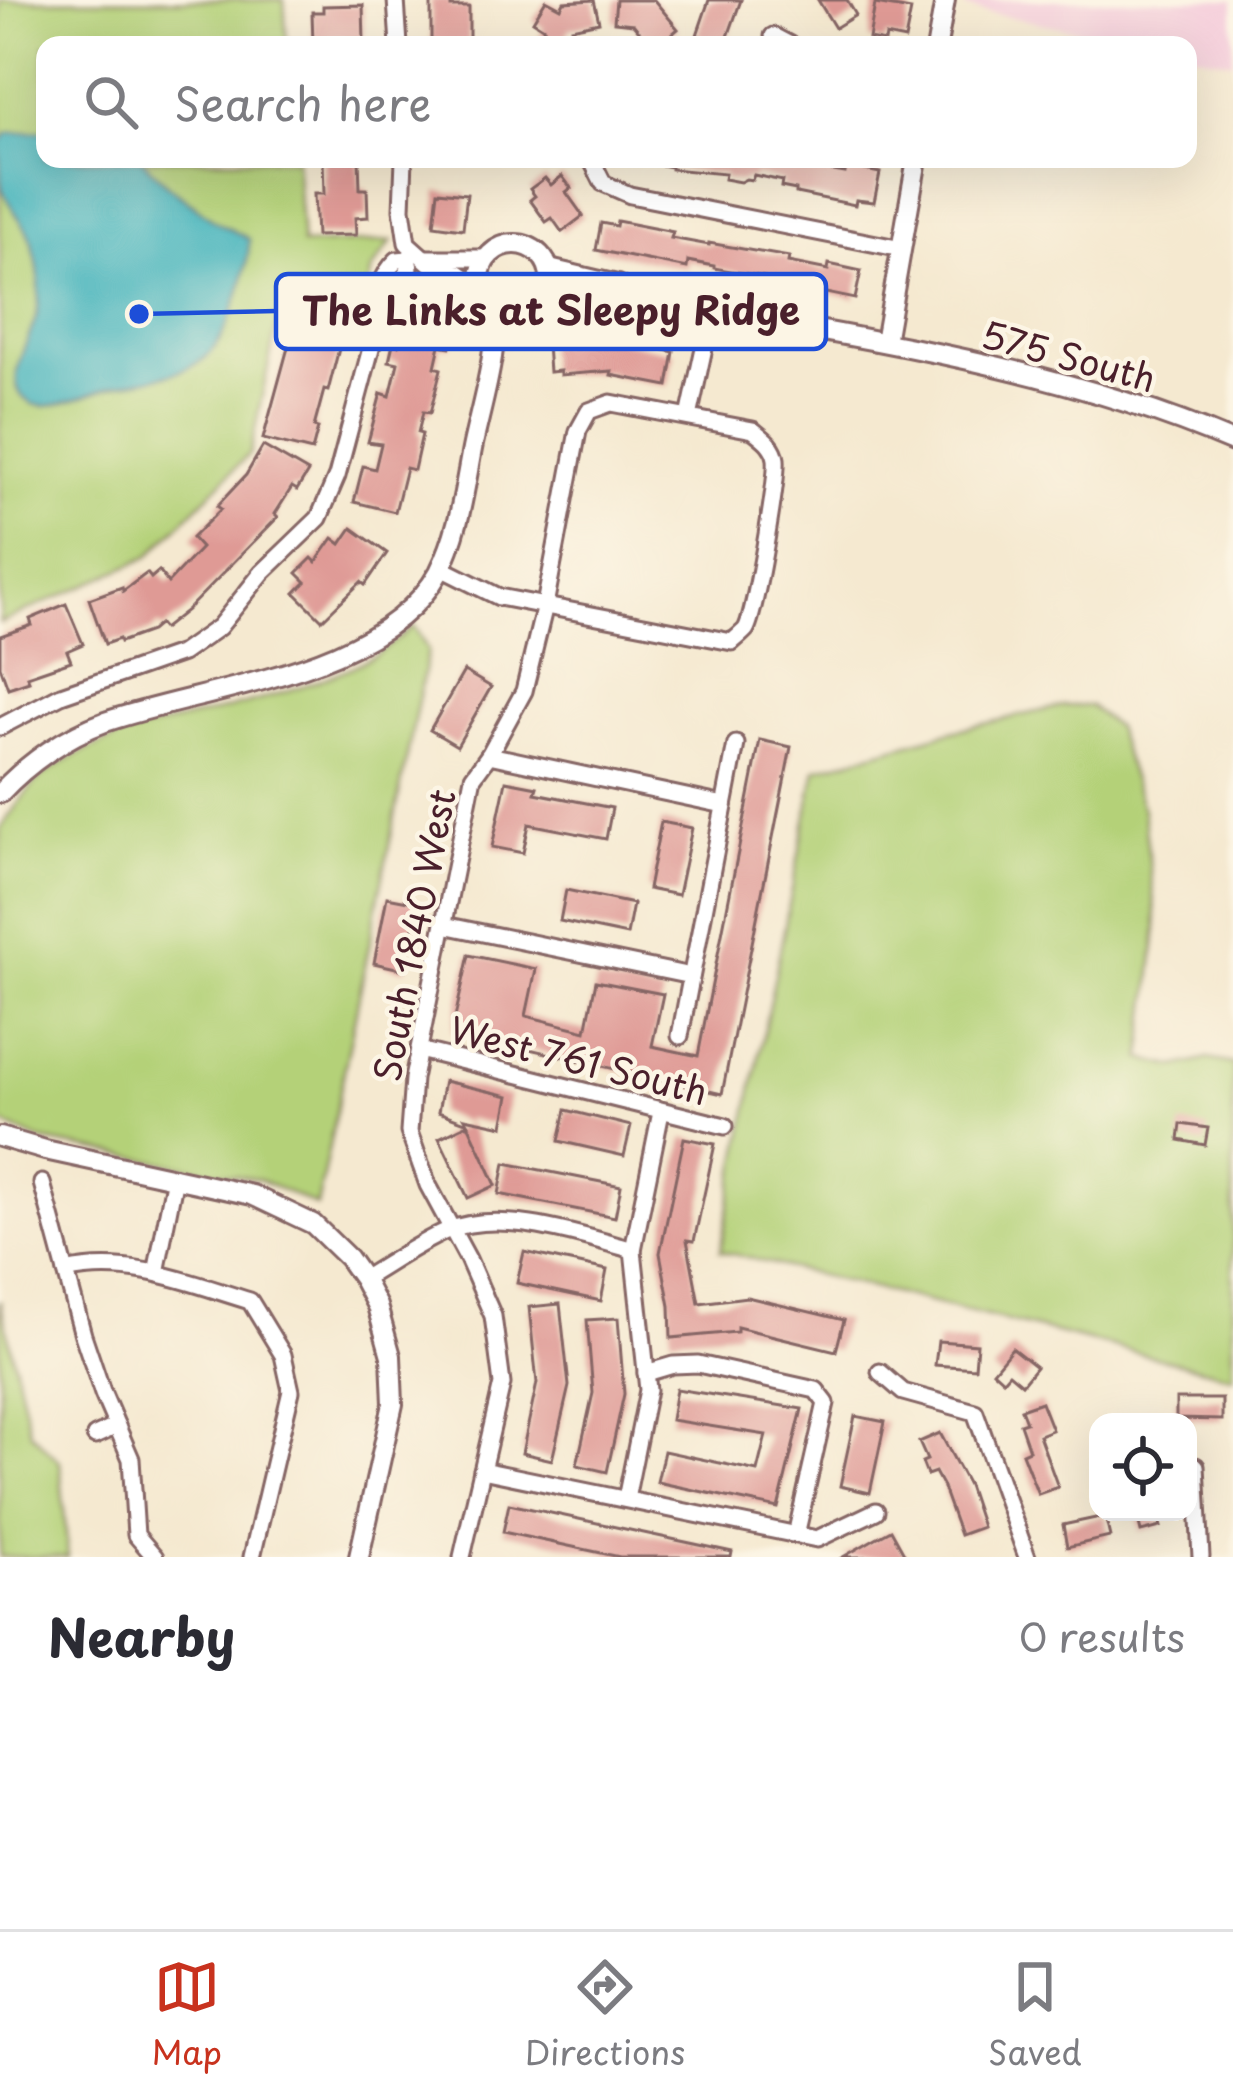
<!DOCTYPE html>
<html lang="en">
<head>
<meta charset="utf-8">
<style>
  :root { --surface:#fff; --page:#f2f2f3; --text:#2b2b33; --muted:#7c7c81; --line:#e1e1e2; --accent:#c8321e }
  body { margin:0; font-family:"Playpen Sans",sans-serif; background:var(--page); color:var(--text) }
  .controls { position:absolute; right:36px; bottom:36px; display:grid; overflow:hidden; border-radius:24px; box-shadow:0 12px 48px #0002 }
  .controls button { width:108px; height:108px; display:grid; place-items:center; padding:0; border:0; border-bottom:3px solid var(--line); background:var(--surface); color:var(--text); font:60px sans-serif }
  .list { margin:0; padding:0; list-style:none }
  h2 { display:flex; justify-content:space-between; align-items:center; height:156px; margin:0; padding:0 48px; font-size:51px }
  h2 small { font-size:39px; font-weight:400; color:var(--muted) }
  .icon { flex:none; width:66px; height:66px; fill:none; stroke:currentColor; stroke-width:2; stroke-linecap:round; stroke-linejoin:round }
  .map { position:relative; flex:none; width:1233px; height:1557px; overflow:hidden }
  .search { position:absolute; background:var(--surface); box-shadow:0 12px 48px #0002; left:36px; right:36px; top:36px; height:132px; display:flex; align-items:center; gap:30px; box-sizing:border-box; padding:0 42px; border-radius:24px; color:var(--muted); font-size:45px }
  .sheet { height:372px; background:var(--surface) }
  nav { display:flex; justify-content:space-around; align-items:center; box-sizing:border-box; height:168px; border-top:3px solid var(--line); background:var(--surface); font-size:33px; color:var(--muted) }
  nav a { display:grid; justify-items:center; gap:6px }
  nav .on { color:var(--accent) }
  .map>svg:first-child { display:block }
  .built { fill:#f5cfdc }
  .green { fill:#b4d178; stroke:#7f7852; stroke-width:3 }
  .water { fill:#43b3bc; stroke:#466974; stroke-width:3 }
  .building { fill:#df9a95 }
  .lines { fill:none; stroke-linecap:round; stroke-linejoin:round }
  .minor-casing { stroke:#866665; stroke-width:21 }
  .tertiary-casing { stroke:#866665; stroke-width:24 }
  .minor { stroke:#fff; stroke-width:15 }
  .tertiary { stroke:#fff; stroke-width:18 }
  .labels { text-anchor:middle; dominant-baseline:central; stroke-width:9; stroke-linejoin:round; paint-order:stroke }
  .street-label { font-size:36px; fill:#4a1f2b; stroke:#fcf5e5 }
  .leader { fill:none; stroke:#1d4ed8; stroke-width:4.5 }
  .callout-dot { fill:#1d4ed8; stroke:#fcf5e5; stroke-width:4.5 }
  .callout { fill:#fcf5e5; stroke:#1d4ed8; stroke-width:4.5 }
  .callout-label { font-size:39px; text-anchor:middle; font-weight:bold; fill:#4a1f2b }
</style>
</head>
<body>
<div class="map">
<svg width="1233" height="1557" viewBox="0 0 1233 1557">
  <rect width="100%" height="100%" fill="#fcf5e5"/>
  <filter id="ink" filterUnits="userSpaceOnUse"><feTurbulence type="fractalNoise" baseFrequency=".00833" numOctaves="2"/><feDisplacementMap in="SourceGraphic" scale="24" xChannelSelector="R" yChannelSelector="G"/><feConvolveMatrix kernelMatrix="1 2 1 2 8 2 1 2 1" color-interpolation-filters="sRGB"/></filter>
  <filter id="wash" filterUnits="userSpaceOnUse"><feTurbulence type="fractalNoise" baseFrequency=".004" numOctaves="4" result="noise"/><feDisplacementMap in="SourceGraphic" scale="48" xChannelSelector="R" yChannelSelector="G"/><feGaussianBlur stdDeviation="2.7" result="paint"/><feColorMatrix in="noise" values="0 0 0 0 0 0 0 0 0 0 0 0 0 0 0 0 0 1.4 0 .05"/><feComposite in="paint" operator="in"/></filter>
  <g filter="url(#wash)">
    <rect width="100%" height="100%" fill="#f5e9d0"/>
    <!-- built -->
    <polygon class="built" points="966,0 1233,0 1233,62 1188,53 1188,45 1149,45 965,8"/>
    <!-- green -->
    <g class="green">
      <polygon points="0,0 284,0 287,45 45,45 45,159 296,159 302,245 392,241 372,270 359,323 281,305 250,453 148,557 0,623"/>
      <path d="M414 626 428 651 317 1206 260 1180 39 1140 0 1122V830C14 808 31 783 54 768 114 729 189 721 256 701 294 689 344 674 377 654 390 646 402 635 414 626Z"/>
      <polygon points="1063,706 1090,706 1115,727 1143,810 1157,928 1142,1059 1176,1067 1208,1059 1233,1064 1233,1376 720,1251 816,769 956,730"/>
      <polygon points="0,1300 30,1432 60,1462 68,1557 0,1557"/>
    </g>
    <!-- water -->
    <path class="water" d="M45 131V159H141L167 185 216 222 249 239C250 268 228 340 205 358 181 377 146 378 117 385 94 392 71 404 46 406 42 406 32 405 29 402 0 384 30 341 36 317 39 309 39 299 39 290 40 270 35 245 25 227 17 214 7 203 2 188 0 174 0 156 0 142L8 133Z"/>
    <g id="blocks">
      <!-- building -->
      <g class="building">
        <polygon points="431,0 451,0 451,7 469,7 469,44 431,44"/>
        <polygon points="546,0 561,8 564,2 594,0 599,22 571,28 560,45 554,45 539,36 544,28 533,21"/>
        <polygon points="616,0 654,0 678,29 659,45 637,45 645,38 633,24 614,22"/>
        <polygon points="709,0 741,0 725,45 697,35"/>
        <polygon points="818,0 847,0 856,15 835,28"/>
        <polygon points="875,4 911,10 905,40 886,36 885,42 869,39"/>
        <polygon points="363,5 364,43 313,45 312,12 323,12 323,6"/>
        <polygon points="323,159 359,159 360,189 367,189 368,217 355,218 356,235 316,236 314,194 324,194"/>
        <polygon points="661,159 787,159 817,164 816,168 845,173 846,166 880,173 874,202 856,200 855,205 796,193 796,190 781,187 782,181 754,175 752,180 746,179 740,182 724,179 725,174 671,169 671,167 661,165"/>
        <polygon points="562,176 571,188 566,192 583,216 562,232 552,218 546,222 530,200 535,196 530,189 545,178 551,185"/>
        <polygon points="438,191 467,194 463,229 434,225"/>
        <polygon points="617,221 673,232 671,238 709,245 709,243 789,257 788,262 828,270 829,264 861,271 855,299 802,288 801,294 763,286 764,277 714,268 714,266 688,261 687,268 596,250 601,223 616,226"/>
        <polygon points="413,301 458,311 450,347 440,345 435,367 441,369 430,413 423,412 418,433 422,434 414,470 406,468 395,512 354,502 363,466 375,469 381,444 368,442 381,393 390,396 398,363 389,361 393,344 398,345 404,316 410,317"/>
        <polygon points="300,314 331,321 327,337 341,341 328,391 324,390 314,427 318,428 312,451 263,439 289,344 286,344 292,318 299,320"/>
        <polygon points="599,336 674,352 668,386 611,375 612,371 560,375 560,371 549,372 547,345 577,342 576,338"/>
        <polygon points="263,446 308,472 297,490 292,487 275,514 278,517 187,610 163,629 159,624 151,631 120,642 119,639 105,644 89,599 122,587 123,591 147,573 151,578 159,571 168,583 201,548 192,538 221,509 217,506 246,475"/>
        <polygon points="352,528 387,553 365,585 361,582 322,620 295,593 306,582 297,573 312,558 316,562 333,538 341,544"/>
        <polygon points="66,604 83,644 67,651 71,661 27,676 29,681 8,688 0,666 0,636 32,625 30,619"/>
        <polygon points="464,671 491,687 457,746 430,730"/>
        <polygon points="760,740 791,747 722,1094 452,1031 469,955 536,969 526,1016 586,1031 596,981 663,994 652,1046 698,1056"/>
        <polygon points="506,781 537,787 535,793 612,808 606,839 529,824 523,853 492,847"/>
        <polygon points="661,822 692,828 678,895 648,889"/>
        <polygon points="566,890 633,904 627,935 560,921"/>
        <polygon points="387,897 418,903 405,970 374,963"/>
        <polygon points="444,1081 509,1096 503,1126 465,1118 468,1123 438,1112"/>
        <polygon points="566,1110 631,1126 624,1156 559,1141"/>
        <polygon points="468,1124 496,1185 468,1198 439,1138"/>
        <polygon points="1181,1124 1208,1128 1205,1145 1179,1140"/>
        <polygon points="684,1138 715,1144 694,1241 687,1240 699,1303 747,1297 844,1320 836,1351 737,1327 737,1332 671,1338 670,1306 660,1253"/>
        <polygon points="505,1163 621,1186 615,1217 499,1194"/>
        <polygon points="524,1252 607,1270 601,1301 517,1283"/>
        <polygon points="560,1304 569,1386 552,1460 522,1453 537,1383 529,1307"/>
        <polygon points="618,1318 624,1394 607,1472 577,1465 593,1393 587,1320"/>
        <polygon points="938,1341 977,1344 975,1368 935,1365"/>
        <polygon points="1012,1348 1036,1367 1022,1384 1009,1373 1003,1380 993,1371"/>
        <polygon points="676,1389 802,1409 778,1508 657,1482 664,1451 757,1471 766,1435 671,1420"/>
        <polygon points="1176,1399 1222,1399 1222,1420 1176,1419"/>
        <polygon points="1041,1402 1052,1430 1039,1435 1058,1487 1038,1494 1022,1453 1029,1450 1020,1424 1026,1422 1021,1409"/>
        <polygon points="855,1416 885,1422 870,1493 840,1486"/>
        <polygon points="940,1433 968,1485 982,1527 960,1535 942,1485 935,1472 927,1475 922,1462 927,1460 919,1442"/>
        <polygon points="509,1504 732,1552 731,1557 620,1557 503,1532"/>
        <polygon points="1136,1512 1157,1512 1161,1527 1141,1532"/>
        <polygon points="1105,1516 1110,1537 1067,1547 1063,1525"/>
        <polygon points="891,1530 906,1557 843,1557 876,1538"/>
      </g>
    </g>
  </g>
  <g filter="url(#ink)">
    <use href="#blocks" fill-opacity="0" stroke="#866665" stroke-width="3"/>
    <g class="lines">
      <defs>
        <g id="minor">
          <polyline points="396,0 399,45"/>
          <polyline points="773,36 790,45"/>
          <polyline points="404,159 402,209 407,243 435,268 459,273 480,288"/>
          <polyline points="591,159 603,183 630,195 902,249"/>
          <polyline points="426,258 486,258"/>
          <path d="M379 318C394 306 398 284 410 268L408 259 411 255"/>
          <polyline points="689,417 712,311"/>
          <path d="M441 568 499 597 732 642C734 640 744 632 746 629 755 614 778 478 776 459 774 445 763 438 753 430L611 403 589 411 578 431 545 605 524 691 489 755 473 777 413 1079 409 1132 428 1185 468 1259 493 1316 502 1384 462 1557"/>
          <path d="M0 727 61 695 182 653 219 627 262 573 319 518 337 476 379 318C373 299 382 274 397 260L408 259"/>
          <polyline points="489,755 724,805"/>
          <polyline points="444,925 691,976"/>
          <polyline points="680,1036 736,744"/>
          <polyline points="419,1050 725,1126"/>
          <polyline points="42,1183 83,1335 103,1394 131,1459 136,1535 155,1557"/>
          <path d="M66 1272C129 1257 190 1283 250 1301L283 1355 291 1391 252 1557"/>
          <polyline points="156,1273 175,1177"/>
          <path d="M363 1279C390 1263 417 1244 446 1231 500 1208 580 1235 633 1250"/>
          <polyline points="880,1372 903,1392 975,1412 1027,1557"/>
          <polyline points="646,1373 673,1365 698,1364 816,1390 826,1403 796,1535"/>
          <polyline points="95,1436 117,1426"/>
          <polyline points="1196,1466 1201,1557"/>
          <polyline points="482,1470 817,1539 876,1511"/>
          <polyline points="626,1499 648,1390 633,1250 661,1112"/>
        </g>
        <g id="tertiary">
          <polyline points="937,45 945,0"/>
          <circle cx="515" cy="279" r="35"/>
          <polyline points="549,269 617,285 640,298"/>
          <path d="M548 291 614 300 640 298C839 336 1045 361 1233 442"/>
          <polyline points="885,342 917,159"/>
          <path d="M0 793C28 763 66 736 105 722 206 687 383 674 439 572 459 533 464 491 472 449 479 412 503 339 491 306"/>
          <polyline points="0,1137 45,1150 252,1195 313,1224 348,1258 363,1279 377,1306 391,1356 393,1404 359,1557"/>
        </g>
      </defs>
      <!-- minor casing -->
      <use href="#minor" class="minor-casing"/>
      <!-- tertiary casing -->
      <use href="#tertiary" class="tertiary-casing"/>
      <!-- minor -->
      <use href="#minor" class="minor"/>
      <!-- tertiary -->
      <use href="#tertiary" class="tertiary"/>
    </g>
  </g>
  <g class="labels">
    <!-- street labels -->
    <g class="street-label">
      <text transform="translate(1069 355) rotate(15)">575 South</text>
      <text transform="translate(413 935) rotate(-79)">South 1840 West</text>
      <text transform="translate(579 1059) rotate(14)">West 761 South</text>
    </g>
  </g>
  <!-- callouts -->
  <path class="leader" d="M139 314L276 311"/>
  <circle class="callout-dot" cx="139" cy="314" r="12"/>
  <rect class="callout" x="276" y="274" width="550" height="75" rx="12"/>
  <g class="callout-label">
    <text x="551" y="325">The Links at Sleepy Ridge</text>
  </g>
</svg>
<div class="controls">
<button><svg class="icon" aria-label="locate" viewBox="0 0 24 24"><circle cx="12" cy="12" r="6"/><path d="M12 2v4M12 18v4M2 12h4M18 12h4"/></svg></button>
</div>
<div class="search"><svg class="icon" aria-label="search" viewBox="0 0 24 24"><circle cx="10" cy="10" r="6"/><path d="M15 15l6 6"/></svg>Search here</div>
</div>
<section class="sheet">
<h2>Nearby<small>0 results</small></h2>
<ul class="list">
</ul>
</section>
<nav>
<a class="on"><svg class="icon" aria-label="map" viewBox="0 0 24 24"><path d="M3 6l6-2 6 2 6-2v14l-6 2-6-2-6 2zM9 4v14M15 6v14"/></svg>Map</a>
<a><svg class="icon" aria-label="directions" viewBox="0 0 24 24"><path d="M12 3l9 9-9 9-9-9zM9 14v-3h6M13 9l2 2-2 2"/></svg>Directions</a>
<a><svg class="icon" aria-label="saved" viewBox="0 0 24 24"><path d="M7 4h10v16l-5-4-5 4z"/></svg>Saved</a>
</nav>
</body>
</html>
